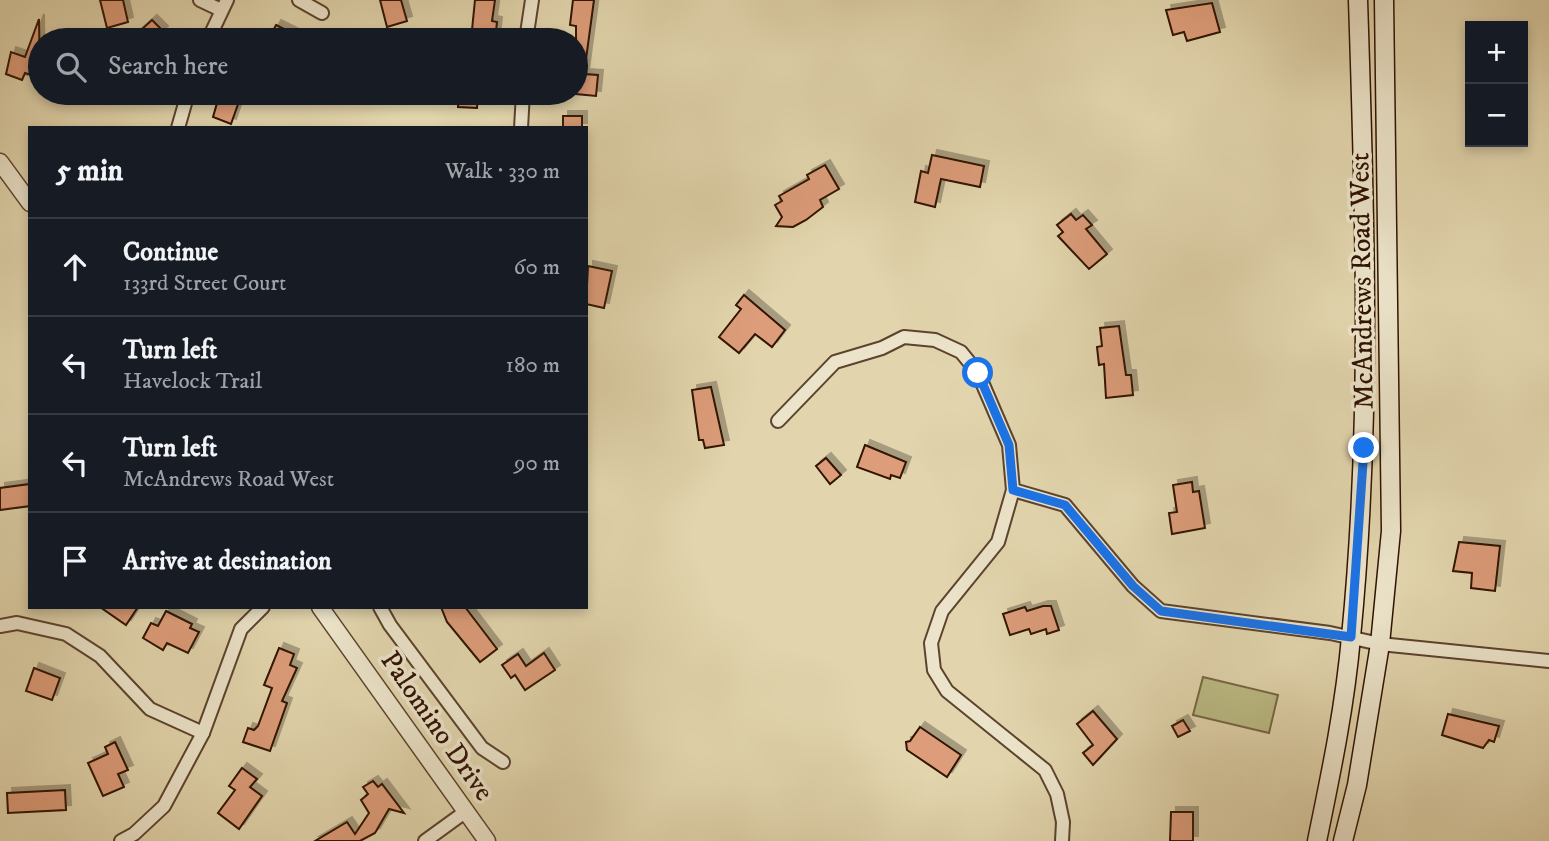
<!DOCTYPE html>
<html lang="en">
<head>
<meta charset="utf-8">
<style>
  :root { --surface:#171b24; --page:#20242c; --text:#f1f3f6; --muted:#9ea1a6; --line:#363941 }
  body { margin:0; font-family:"IM FELL DW Pica",serif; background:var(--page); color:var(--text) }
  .controls { position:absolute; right:21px; top:21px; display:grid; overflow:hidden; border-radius:0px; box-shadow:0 4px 10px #0003 }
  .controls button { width:63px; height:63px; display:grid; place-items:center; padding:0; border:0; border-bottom:2px solid var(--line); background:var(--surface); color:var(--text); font:35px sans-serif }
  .stop { position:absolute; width:21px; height:21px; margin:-16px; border:5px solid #1a73e8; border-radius:50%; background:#fff }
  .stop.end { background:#1a73e8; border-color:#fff; box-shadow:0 2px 7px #0008 }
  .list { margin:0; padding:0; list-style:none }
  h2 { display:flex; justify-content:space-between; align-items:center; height:91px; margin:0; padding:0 28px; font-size:30px }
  h2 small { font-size:23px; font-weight:400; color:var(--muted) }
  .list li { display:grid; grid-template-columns:46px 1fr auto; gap:21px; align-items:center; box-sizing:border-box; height:98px; padding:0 28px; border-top:2px solid var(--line) }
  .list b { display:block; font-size:26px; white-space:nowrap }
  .list p { margin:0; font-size:23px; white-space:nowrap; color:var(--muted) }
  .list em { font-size:23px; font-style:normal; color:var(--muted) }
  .icon { flex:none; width:38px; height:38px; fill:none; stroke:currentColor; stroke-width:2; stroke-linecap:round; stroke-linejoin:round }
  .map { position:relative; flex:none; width:1549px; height:841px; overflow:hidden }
  .search { position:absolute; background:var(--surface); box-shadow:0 4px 10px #0003; left:28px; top:28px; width:560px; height:77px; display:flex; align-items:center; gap:18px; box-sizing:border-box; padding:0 24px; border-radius:38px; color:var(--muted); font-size:26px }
  .panel { position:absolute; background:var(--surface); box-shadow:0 4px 10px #0003; left:28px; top:126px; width:560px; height:483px; border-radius:0px }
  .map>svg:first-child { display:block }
  .green { fill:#bbbb85; stroke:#766644; stroke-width:2 }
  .building { fill:#dd9d7a; stroke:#301203; stroke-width:2; filter:url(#shadow) }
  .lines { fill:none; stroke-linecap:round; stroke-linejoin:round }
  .minor-casing { stroke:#5c432e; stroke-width:16 }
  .tertiary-casing { stroke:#5c432e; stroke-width:19 }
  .secondary-casing { stroke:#301203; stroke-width:21 }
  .minor { stroke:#ece4ca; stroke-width:12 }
  .tertiary { stroke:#ece4ca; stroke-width:16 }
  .secondary { stroke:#ece4ca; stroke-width:18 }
  .route { stroke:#1a73e8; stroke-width:9 }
  .labels { text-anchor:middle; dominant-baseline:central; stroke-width:7; stroke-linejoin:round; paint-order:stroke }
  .street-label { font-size:28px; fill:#301203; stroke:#ece4ca }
</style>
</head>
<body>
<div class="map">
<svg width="1549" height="841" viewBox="0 0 1549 841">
  <defs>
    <filter id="shadow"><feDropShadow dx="5" dy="-5" stdDeviation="0" flood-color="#0004"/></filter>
  </defs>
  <rect width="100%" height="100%" fill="#e2d5ad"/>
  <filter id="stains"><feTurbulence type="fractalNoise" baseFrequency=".00286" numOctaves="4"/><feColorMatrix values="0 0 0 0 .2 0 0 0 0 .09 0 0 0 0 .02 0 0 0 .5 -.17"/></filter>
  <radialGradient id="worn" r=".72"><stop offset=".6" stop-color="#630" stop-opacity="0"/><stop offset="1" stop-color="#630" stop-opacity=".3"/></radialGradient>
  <!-- green -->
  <polygon class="green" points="1203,677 1278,695 1269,733 1193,715"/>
  <!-- building -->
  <g class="building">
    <polygon points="100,0 123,0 128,22 107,28"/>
    <polygon points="380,0 401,0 407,21 387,27"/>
    <polygon points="475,0 495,0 492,21 497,22 495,40 471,40"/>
    <polygon points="573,0 594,0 584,74 598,75 596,96 576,94 576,26 570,25"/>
    <polygon points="1212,3 1220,32 1187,41 1184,32 1173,35 1166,10"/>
    <polygon points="39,19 40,78 25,73 22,80 6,74 11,52 25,57"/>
    <polygon points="152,20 163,31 158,35 164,40 130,40"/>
    <polygon points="276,25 306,40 268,40"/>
    <polygon points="220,93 242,93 231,124 213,117"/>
    <polygon points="459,93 478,93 477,108 458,107"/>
    <rect x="563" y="116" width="19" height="12"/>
    <polygon points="932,155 984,166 980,187 941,179 935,207 915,202 921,171 928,173"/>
    <polygon points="825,165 839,189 820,200 823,207 806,220 793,227 776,226 782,217 775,205 782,201 779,196 809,179 807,175"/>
    <polygon points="1071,214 1076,220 1083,215 1092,225 1086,229 1107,254 1089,269 1058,236 1063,232 1057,225"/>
    <polygon points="588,266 612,271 604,308 586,304"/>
    <polygon points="744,295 785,330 772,347 755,334 739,353 719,337 741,309 736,305"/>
    <polygon points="1119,326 1126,375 1131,375 1133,395 1106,398 1104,364 1099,365 1097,347 1102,346 1100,328"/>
    <polygon points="711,387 724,445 705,448 703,440 699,440 692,390"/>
    <polygon points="865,445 906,462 900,478 891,475 890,479 857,467"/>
    <polygon points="826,458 841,475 830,484 816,466"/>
    <polygon points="1192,482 1193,492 1199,491 1205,528 1172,534 1169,513 1177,512 1173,485"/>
    <polygon points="30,484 30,506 0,510 0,488"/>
    <polygon points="1459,542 1500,546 1495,591 1471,588 1472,573 1453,571"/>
    <polygon points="1043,606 1051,606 1059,630 1047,634 1046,629 1031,634 1029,629 1010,635 1003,614 1025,607 1027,611"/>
    <polygon points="100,607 138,607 126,625"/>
    <polygon points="441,607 465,607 497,649 480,662 447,622"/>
    <polygon points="166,611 192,624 190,628 199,632 188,653 167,643 163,650 143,638 151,623 158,626"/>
    <polygon points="279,648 294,654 290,665 297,668 282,701 287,703 270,751 243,742 248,728 254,730 258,726 272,688 264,685"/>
    <polygon points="544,653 555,670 525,690 515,675 511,678 502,665 518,654 526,666"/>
    <polygon points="34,668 60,678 52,700 26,691"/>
    <polygon points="1093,711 1117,739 1093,765 1083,753 1093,745 1077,724"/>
    <polygon points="1448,714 1499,726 1494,742 1489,740 1483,748 1442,735"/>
    <polygon points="1183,720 1190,731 1178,737 1172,726"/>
    <polygon points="920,727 961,755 947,777 907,750 906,742 910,741"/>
    <polygon points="115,742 128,770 118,774 124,787 103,796 88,763 108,754 105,747"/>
    <polygon points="242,768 257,779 250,787 262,796 239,829 218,813 235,790 229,786"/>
    <polygon points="373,781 378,787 382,784 404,813 389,809 375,833 360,841 315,841 347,822 355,834 369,813 361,800 368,794 363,787"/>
    <polygon points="65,790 66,810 8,813 7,793"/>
    <polygon points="1171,812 1193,812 1193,841 1170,841"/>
  </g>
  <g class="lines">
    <defs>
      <g id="minor">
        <polyline points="200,0 221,10"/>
        <polyline points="299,0 322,13"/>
        <polyline points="208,40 227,0"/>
        <polyline points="526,40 532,0"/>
        <polyline points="178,128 188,93"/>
        <polyline points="521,128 523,93"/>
        <polyline points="778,421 835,362 882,348 904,337 935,340 961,352 978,373 1009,445 1013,490 998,542 942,611 931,643 934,670 947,691 1045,770 1057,794 1063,822 1062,841"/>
        <polyline points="1013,490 1065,505 1133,586 1161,611 1330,633 1380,644 1549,661"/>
        <polyline points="380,607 390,625 482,748 503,762"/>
        <polyline points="0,626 17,623 66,634 100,656 150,709 203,733"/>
        <polyline points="121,841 134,834 164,806 203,733 241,629 263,607"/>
        <polyline points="425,841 465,812"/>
      </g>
      <g id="tertiary">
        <polyline points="0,162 30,203"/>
        <polyline points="320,607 487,841"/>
      </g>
      <g id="secondary">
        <path d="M1317 841C1331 773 1345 706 1351 637 1372 425 1365 212 1358 0"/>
        <polyline points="1343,841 1357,785 1380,644 1391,531 1384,0"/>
      </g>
    </defs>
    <!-- minor casing -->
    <use href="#minor" class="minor-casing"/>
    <!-- tertiary casing -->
    <use href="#tertiary" class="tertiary-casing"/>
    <!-- secondary casing -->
    <use href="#secondary" class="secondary-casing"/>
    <!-- minor -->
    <use href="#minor" class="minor"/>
    <!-- tertiary -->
    <use href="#tertiary" class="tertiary"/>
    <!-- secondary -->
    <use href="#secondary" class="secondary"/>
  </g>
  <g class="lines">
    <!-- route -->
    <polyline class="route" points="978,373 1009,445 1013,490 1065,505 1133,586 1161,611 1351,637 1364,448"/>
  </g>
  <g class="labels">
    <!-- street labels -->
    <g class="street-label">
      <text transform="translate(1362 281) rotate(-91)">McAndrews Road West</text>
      <text transform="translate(437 726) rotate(55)">Palomino Drive</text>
    </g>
  </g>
  <rect width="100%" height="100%" filter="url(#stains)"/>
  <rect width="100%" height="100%" fill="url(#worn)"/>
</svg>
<div class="controls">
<button>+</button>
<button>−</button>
</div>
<div class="stop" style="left:978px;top:373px"></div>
<div class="stop end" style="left:1364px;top:448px"></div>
<div class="search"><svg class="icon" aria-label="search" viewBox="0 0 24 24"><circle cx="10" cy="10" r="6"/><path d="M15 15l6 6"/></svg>Search here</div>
<section class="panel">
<h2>5 min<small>Walk · 330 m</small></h2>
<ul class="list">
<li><svg class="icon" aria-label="ahead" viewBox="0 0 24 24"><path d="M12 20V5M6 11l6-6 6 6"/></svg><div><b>Continue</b><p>133rd Street Court</p></div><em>60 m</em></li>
<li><svg class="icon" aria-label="left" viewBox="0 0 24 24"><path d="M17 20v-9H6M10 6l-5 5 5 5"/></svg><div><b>Turn left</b><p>Havelock Trail</p></div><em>180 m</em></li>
<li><svg class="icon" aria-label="left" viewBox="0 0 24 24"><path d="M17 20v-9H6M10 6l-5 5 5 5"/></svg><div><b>Turn left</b><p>McAndrews Road West</p></div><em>90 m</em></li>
<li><svg class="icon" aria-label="arrive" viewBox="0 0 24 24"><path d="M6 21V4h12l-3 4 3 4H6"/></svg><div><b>Arrive at destination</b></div></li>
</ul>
</section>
</div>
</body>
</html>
